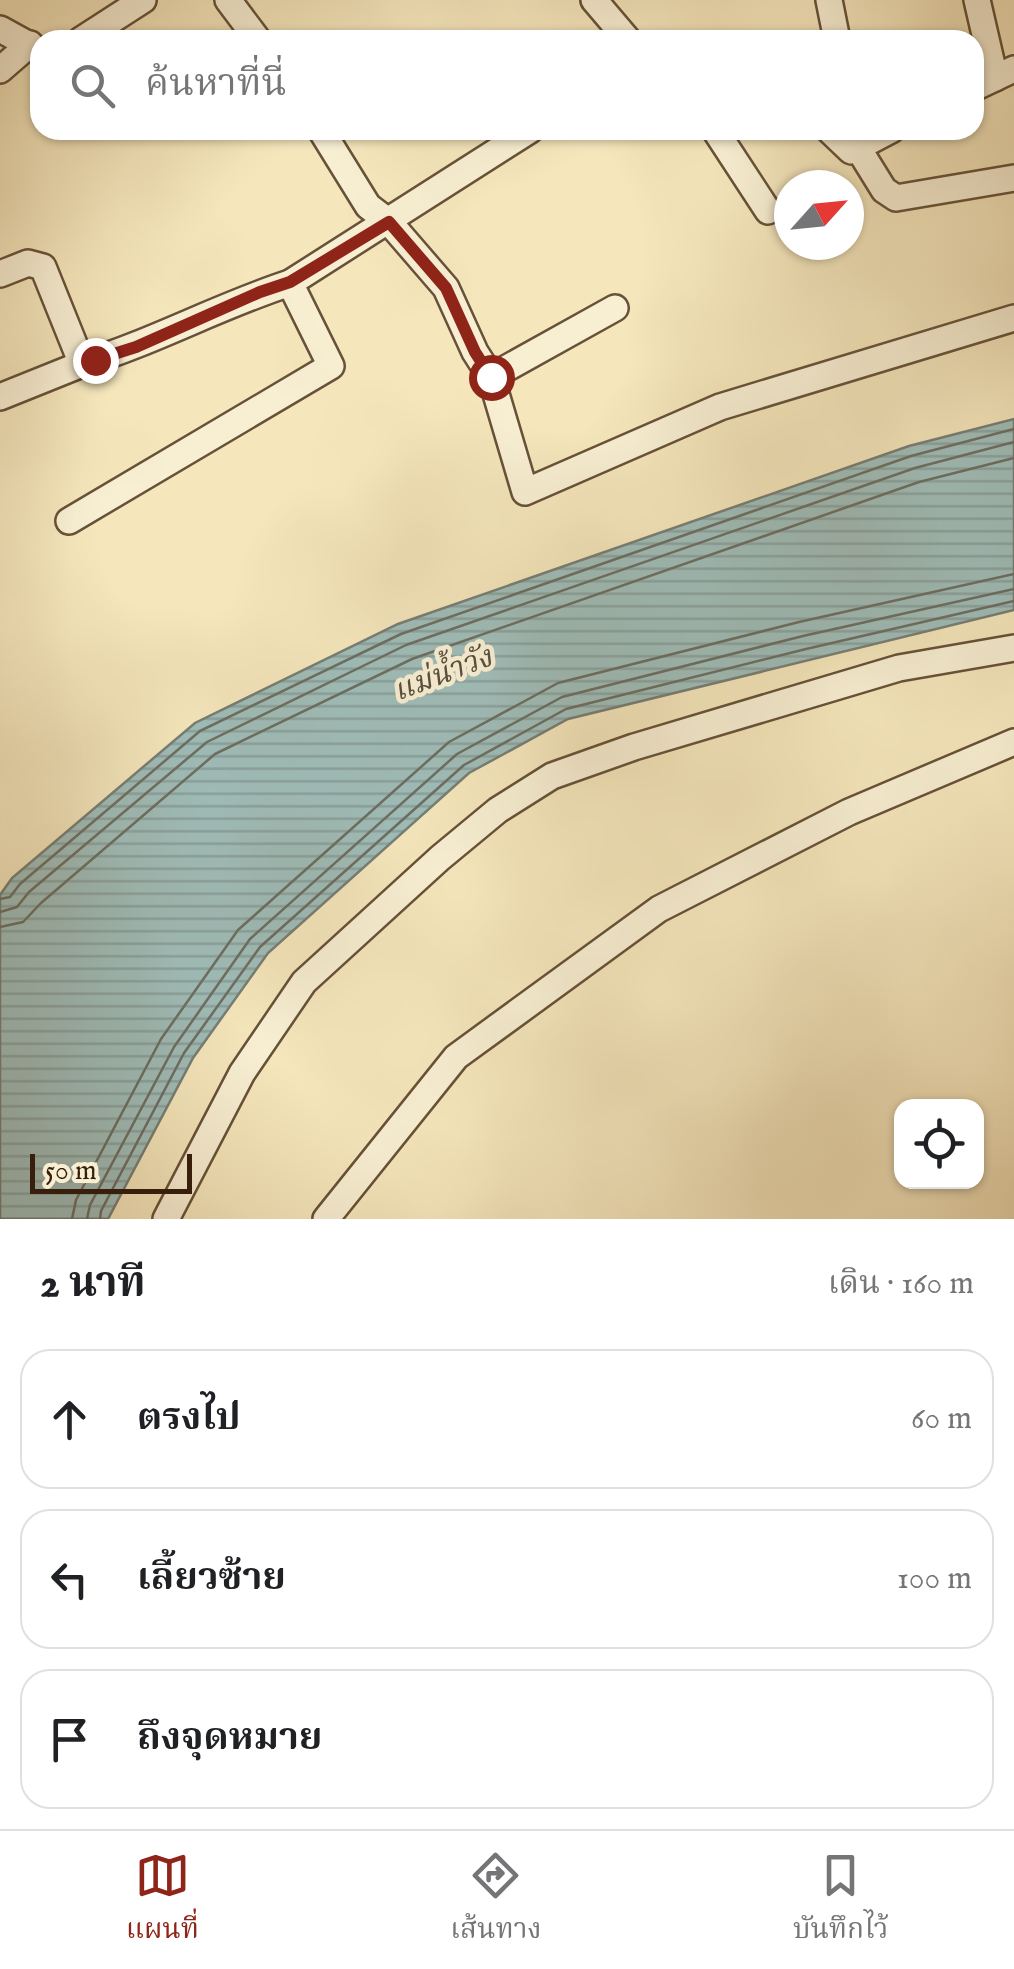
<!DOCTYPE html>
<html lang="th">
<head>
<meta charset="utf-8">
<style>
  :root { --surface:#fff; --page:#f2f2f2; --text:#202124; --muted:#757577; --line:#e0e0e0; --accent:#8f2418 }
  body { margin:0; font-family:"IM FELL English","Noto Serif Thai",serif; background:var(--page); color:var(--text) }
  .controls { position:absolute; right:30px; bottom:30px; display:grid; overflow:hidden; border-radius:20px; box-shadow:0 2px 8px #0004 }
  .controls button { width:90px; height:90px; display:grid; place-items:center; padding:0; border:0; border-bottom:2px solid var(--line); background:var(--surface); color:var(--text); font:50px sans-serif }
  .compass { position:absolute; left:774px; top:170px; width:90px; height:90px; border-radius:50%; background:var(--surface); box-shadow:0 2px 8px #0004; rotate:63deg }
  .scale { position:absolute; left:30px; bottom:25px; width:162px; box-sizing:border-box; padding-left:10px; border:5px solid #381f0c; border-top:0; font-size:28px; line-height:35px; white-space:nowrap; color:#381f0c; -webkit-text-stroke:8px #f8efd3; paint-order:stroke }
  .stop { position:absolute; width:30px; height:30px; margin:-22px; border:8px solid #8f2418; border-radius:50%; background:#fff }
  .stop.end { background:#8f2418; border-color:#fff; box-shadow:0 2px 10px #0008 }
  .list { margin:0; padding:0; list-style:none }
  h2 { display:flex; justify-content:space-between; align-items:center; height:130px; margin:0; padding:0 40px; font-size:42px }
  h2 small { font-size:32px; font-weight:400; color:var(--muted) }
  .list li { display:grid; grid-template-columns:65px 1fr auto; gap:30px; align-items:center; box-sizing:border-box; height:140px; margin:0 20px 20px; padding:0 20px; border:2px solid var(--line); border-radius:30px }
  .list b { display:block; font-size:38px; white-space:nowrap }
  .list em { font-size:32px; font-style:normal; color:var(--muted) }
  .icon { flex:none; width:55px; height:55px; fill:none; stroke:currentColor; stroke-width:2; stroke-linecap:round; stroke-linejoin:round }
  .map { position:relative; flex:none; width:1014px; height:1219px; overflow:hidden }
  .search { position:absolute; background:var(--surface); box-shadow:0 2px 8px #0004; left:30px; right:30px; top:30px; height:110px; display:flex; align-items:center; gap:25px; box-sizing:border-box; padding:0 35px; border-radius:30px; color:var(--muted); font-size:38px }
  .sheet { height:610px; background:var(--surface) }
  nav { display:flex; justify-content:space-around; align-items:center; box-sizing:border-box; height:140px; border-top:2px solid var(--line); background:var(--surface); font-size:28px; color:var(--muted) }
  nav a { display:grid; justify-items:center; gap:5px }
  nav .on { color:var(--accent) }
  .map>svg:first-child { display:block }
  .water { fill:url(#water-rules); stroke:#767e74; stroke-width:2.5 }
  .lines { fill:none; stroke-linecap:round; stroke-linejoin:round }
  .shore { stroke:#6c6e62; stroke-width:2.5 }
  .minor-casing { stroke:#675138; stroke-width:30 }
  .minor { stroke:#f8efd3; stroke-width:25 }
  .route { stroke:#8f2418; stroke-width:12 }
  .labels { text-anchor:middle; dominant-baseline:central; stroke-width:9; stroke-linejoin:round; paint-order:stroke }
  .water-label { font-size:30px; font-style:italic; fill:#574e40; stroke:#f8efd3 }
</style>
</head>
<body>
<div class="map">
<svg width="1014" height="1219" viewBox="0 0 1014 1219">
  <defs>
    <pattern id="water-rules" width="6" height="5" patternUnits="userSpaceOnUse" patternTransform="scale(2.5)"><rect width="6" height="5" fill="#9fbdb9"/><path d="M0 2.5h6" fill="none" stroke="#8aa29e"/></pattern>
  </defs>
  <rect width="100%" height="100%" fill="#f5e6bc"/>
  <filter id="stains"><feTurbulence type="fractalNoise" baseFrequency=".002" numOctaves="4"/><feColorMatrix values="0 0 0 0 .2 0 0 0 0 .09 0 0 0 0 .02 0 0 0 .5 -.17"/></filter>
  <radialGradient id="worn" r=".72"><stop offset=".6" stop-color="#630" stop-opacity="0"/><stop offset="1" stop-color="#630" stop-opacity=".3"/></radialGradient>
  <!-- water -->
  <polygon class="water" points="1014,419 1014,610 568,719 469,773 268,953 193,1058 108,1219 0,1219 0,895 12,878 195,723 398,624 909,446"/>
  <g class="lines">
    <!-- shore -->
    <g class="shore">
      <polyline points="0,899 10,897 20,884 200,731 401,634 911,456 1014,429"/>
      <polyline points="0,912 17,907 29,892 207,742 406,645 915,468 1014,442"/>
      <polyline points="0,927 23,922 41,903 215,754 412,659 919,482 1014,458"/>
      <polyline points="72,1219 76,1200 161,1039 238,930 449,742 558,683 799,622 1014,574"/>
      <polyline points="87,1219 90,1205 174,1047 250,939 457,754 562,697 803,636 1014,589"/>
      <polyline points="100,1219 101,1211 184,1053 260,947 464,765 566,709 806,649 1014,601"/>
    </g>
    <defs>
      <g id="minor">
        <polyline points="228,0 258,40"/>
        <polyline points="594,0 628,40"/>
        <polyline points="829,0 837,40"/>
        <polyline points="977,0 995,78"/>
        <polyline points="0,29 40,51"/>
        <polyline points="81,40 143,0"/>
        <polyline points="0,70 30,44"/>
        <polyline points="974,88 1014,69"/>
        <polyline points="321,130 368,206 389,222 446,288 475,352 491,377 525,492 720,407 1014,318"/>
        <polyline points="715,130 768,211"/>
        <polyline points="829,130 851,151 891,130"/>
        <polyline points="858,148 884,190 896,198 1014,178"/>
        <path d="M0 274 28 263 43 267 82 364C154 342 219 306 290 283L530 130"/>
        <polyline points="491,377 615,308"/>
        <polyline points="0,397 82,364"/>
        <polyline points="69,521 331,366 290,283"/>
        <polyline points="166,1219 242,1073 304,982 440,858 498,810 552,776 634,747 899,668 1014,648"/>
        <polyline points="326,1219 456,1057 659,909 849,812 1014,742"/>
      </g>
    </defs>
    <!-- minor casing -->
    <use href="#minor" class="minor-casing"/>
    <!-- minor -->
    <use href="#minor" class="minor"/>
  </g>
  <g class="lines">
    <!-- route -->
    <polyline class="route" points="95,360 136,347 260,292 290,282 389,222 446,288 475,352 491,377"/>
  </g>
  <g class="labels">
    <!-- water labels -->
    <g class="water-label">
      <text transform="translate(443 675) rotate(-21)">แม่น้ำวัง</text>
    </g>
  </g>
  <rect width="100%" height="100%" filter="url(#stains)"/>
  <rect width="100%" height="100%" fill="url(#worn)"/>
</svg>
<div class="controls">
<button><svg class="icon" aria-label="locate" viewBox="0 0 24 24"><circle cx="12" cy="12" r="6"/><path d="M12 2v4M12 18v4M2 12h4M18 12h4"/></svg></button>
</div>
<svg class="compass" viewBox="-18 -18 36 36"><path d="M0-13l5 13h-10z" fill="#e53935"/><path d="M0 13l5-13h-10z" fill="#757577"/></svg>
<div class="scale">50 m</div>
<div class="stop" style="left:491px;top:377px"></div>
<div class="stop end" style="left:95px;top:360px"></div>
<div class="search"><svg class="icon" aria-label="search" viewBox="0 0 24 24"><circle cx="10" cy="10" r="6"/><path d="M15 15l6 6"/></svg>ค้นหาที่นี่</div>
</div>
<section class="sheet">
<h2>2 นาที<small>เดิน · 160 m</small></h2>
<ul class="list">
<li><svg class="icon" aria-label="ahead" viewBox="0 0 24 24"><path d="M12 20V5M6 11l6-6 6 6"/></svg><div><b>ตรงไป</b></div><em>60 m</em></li>
<li><svg class="icon" aria-label="left" viewBox="0 0 24 24"><path d="M17 20v-9H6M10 6l-5 5 5 5"/></svg><div><b>เลี้ยวซ้าย</b></div><em>100 m</em></li>
<li><svg class="icon" aria-label="arrive" viewBox="0 0 24 24"><path d="M6 21V4h12l-3 4 3 4H6"/></svg><div><b>ถึงจุดหมาย</b></div></li>
</ul>
</section>
<nav>
<a class="on"><svg class="icon" aria-label="map" viewBox="0 0 24 24"><path d="M3 6l6-2 6 2 6-2v14l-6 2-6-2-6 2zM9 4v14M15 6v14"/></svg>แผนที่</a>
<a><svg class="icon" aria-label="directions" viewBox="0 0 24 24"><path d="M12 3l9 9-9 9-9-9zM9 14v-3h6M13 9l2 2-2 2"/></svg>เส้นทาง</a>
<a><svg class="icon" aria-label="saved" viewBox="0 0 24 24"><path d="M7 4h10v16l-5-4-5 4z"/></svg>บันทึกไว้</a>
</nav>
</body>
</html>
